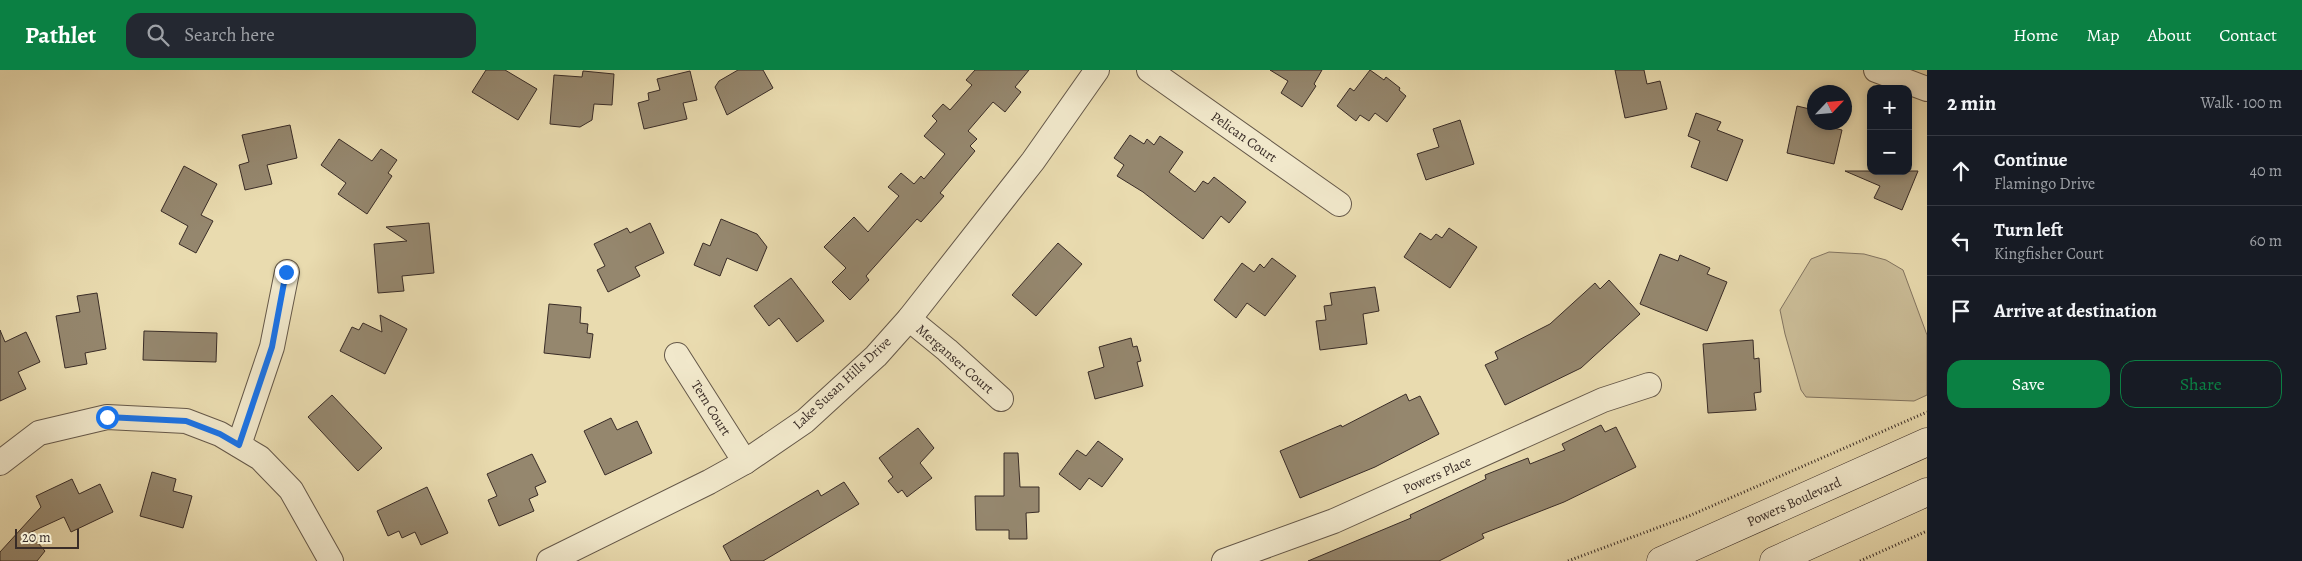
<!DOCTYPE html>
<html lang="en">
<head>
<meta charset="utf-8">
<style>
  :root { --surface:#171b24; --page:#242831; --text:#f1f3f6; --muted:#9ea1a6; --line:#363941; --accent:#0b8043 }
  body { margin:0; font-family:Alegreya,serif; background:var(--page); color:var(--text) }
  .controls { position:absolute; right:15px; top:15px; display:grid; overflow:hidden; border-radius:10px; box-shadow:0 2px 8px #0003 }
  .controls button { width:45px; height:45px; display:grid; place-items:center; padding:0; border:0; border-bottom:1px solid var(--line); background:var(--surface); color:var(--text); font:25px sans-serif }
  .compass { position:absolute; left:1807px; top:15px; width:45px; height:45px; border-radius:50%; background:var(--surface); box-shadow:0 2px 8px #0003; rotate:64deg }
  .scale { position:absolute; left:15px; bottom:12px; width:64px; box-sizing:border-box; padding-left:5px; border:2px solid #392c27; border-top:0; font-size:14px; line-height:18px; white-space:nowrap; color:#392c27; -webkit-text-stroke:4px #f1e8cb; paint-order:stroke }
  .stop { position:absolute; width:15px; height:15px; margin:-11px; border:4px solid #1a73e8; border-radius:50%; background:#fff }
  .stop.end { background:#1a73e8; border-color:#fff; box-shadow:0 1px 5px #0008 }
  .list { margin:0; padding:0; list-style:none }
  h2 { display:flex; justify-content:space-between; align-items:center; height:65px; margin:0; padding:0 20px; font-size:21px }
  h2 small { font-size:16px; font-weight:400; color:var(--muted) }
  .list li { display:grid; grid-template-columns:32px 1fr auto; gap:15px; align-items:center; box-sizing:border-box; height:70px; padding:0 20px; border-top:1px solid var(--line) }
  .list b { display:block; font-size:19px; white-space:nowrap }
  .list p { margin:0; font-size:16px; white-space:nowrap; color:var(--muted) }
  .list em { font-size:16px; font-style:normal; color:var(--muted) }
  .actions { display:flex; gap:10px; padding:15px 20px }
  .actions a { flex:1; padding:11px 0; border:1px solid var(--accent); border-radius:15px; text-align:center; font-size:18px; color:var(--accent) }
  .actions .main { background:var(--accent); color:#fff }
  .icon { flex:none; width:28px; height:28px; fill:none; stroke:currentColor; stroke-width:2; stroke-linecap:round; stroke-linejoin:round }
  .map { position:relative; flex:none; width:1927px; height:491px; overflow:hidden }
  header { display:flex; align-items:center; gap:30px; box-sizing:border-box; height:70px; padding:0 25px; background:var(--accent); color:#fff }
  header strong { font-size:24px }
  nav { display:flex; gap:28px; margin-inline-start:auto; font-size:18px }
  .search { width:350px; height:45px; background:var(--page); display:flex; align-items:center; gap:12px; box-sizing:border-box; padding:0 18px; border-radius:15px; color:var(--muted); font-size:19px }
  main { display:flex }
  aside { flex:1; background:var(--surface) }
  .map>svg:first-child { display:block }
  .green { fill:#cbbd98; stroke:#827460 }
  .building { fill:#95876e; stroke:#392c27 }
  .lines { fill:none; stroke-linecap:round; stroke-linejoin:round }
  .minor-casing { stroke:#655849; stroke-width:26 }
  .secondary-casing { stroke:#392c27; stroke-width:29 }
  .path { stroke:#392c27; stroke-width:3; stroke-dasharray:1 2.5; stroke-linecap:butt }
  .minor { stroke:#f1e8cb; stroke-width:24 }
  .secondary { stroke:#f1e8cb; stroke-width:28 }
  .route { stroke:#1a73e8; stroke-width:6 }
  .labels { text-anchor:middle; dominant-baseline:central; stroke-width:4.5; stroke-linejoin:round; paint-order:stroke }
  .street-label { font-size:14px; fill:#392c27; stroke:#f1e8cb }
</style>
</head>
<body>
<header>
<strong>Pathlet</strong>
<div class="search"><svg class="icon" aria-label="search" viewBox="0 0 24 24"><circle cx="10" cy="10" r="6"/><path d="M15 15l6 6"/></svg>Search here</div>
<nav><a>Home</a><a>Map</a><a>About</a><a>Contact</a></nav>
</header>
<main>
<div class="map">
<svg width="1927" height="491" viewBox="0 0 1927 491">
  <rect width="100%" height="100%" fill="#e9dbaf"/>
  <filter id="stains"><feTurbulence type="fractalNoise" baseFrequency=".004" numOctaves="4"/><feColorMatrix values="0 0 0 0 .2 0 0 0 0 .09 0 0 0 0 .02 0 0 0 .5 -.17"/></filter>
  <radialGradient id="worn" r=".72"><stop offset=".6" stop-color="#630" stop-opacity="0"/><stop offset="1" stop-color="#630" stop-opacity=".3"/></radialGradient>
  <!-- green -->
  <polygon class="green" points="1829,182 1864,184 1886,190 1903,200 1927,265 1927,325 1914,331 1806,327 1801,320 1785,264 1780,240 1811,189"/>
  <!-- building -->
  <g class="building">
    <polygon points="486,0 505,0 537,19 518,50 472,22"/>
    <polygon points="738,0 763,0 773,18 727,45 715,17 719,11"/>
    <polygon points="975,0 1029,0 1015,17 1021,22 1005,42 993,32 968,61 977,69 970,76 975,81 940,123 944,126 921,152 917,149 866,206 869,210 850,230 832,212 846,198 824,177 854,147 868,162 899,126 888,117 901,103 914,114 921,106 924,109 945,84 924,66 937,51 932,46 943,34 950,40 972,15 966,10"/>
    <polygon points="1270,0 1322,0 1314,14 1316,16 1302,37 1281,23 1288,11"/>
    <polygon points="1370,0 1384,10 1386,7 1400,18 1399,20 1406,26 1387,52 1375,43 1369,51 1360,45 1356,51 1337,36 1350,18 1354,21"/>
    <polygon points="1615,0 1644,0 1647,14 1660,11 1667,39 1625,48"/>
    <polygon points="583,1 614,4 612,35 594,34 592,50 580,57 550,54 554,5 582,7"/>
    <polygon points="690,1 697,30 683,33 687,49 644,59 638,33 649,30 648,23 660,20 657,9"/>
    <polygon points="1797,36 1814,40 1814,52 1822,52 1821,55 1842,60 1834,94 1787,83"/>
    <polygon points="1696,43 1721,52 1717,60 1743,70 1727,111 1691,97 1700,71 1688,66"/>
    <polygon points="1460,50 1474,94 1426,110 1417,84 1439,77 1433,59"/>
    <polygon points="290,55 297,88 267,95 272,114 245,120 239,95 249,92 242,65"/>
    <polygon points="1130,65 1144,74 1147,69 1154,75 1160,66 1183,82 1169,102 1195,122 1203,111 1208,114 1214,107 1246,132 1229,153 1221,146 1203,169 1143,122 1117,106 1124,95 1114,88"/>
    <polygon points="339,69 372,91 381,79 397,90 388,103 392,106 367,144 338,124 346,113 321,95"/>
    <polygon points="184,96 217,114 201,145 213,151 196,183 179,174 188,156 161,141"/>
    <polygon points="1845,101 1918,101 1902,140 1874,128 1880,116"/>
    <polygon points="721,149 757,164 767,177 757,201 727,188 720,206 694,195 703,173 710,176"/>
    <polygon points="429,153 434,203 402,206 404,221 378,223 374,174 407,171 386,157"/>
    <polygon points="650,153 664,183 635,197 640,206 608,222 597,200 605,196 594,174 627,158 630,163"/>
    <polygon points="1449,158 1477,177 1450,218 1404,187 1420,163 1431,170 1436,164 1442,168"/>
    <polygon points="1058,173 1082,194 1036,246 1012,225"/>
    <polygon points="1660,184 1678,191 1680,185 1710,198 1707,204 1727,212 1707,261 1640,234"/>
    <polygon points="1272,188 1296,206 1265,246 1247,233 1236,248 1214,230 1242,193 1254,202 1260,194 1264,198"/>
    <polygon points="791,208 824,251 797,272 779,248 769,256 754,236"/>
    <polygon points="1609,210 1640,244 1581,298 1505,335 1485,295 1498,289 1495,282 1550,254 1595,213 1600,219"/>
    <polygon points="1375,217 1379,241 1363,244 1367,274 1320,280 1316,251 1326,250 1324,236 1332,235 1330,223"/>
    <polygon points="97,223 106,279 85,283 87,294 65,298 56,246 80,242 77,226"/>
    <polygon points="549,234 581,237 580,253 588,254 587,263 593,264 590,288 544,283"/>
    <polygon points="380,245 407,259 385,304 340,281 352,257 359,260 363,253 382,262"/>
    <polygon points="0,260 5,272 26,262 40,292 18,302 26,319 0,331"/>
    <polygon points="144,261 217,263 216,292 143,290"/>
    <polygon points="1131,268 1133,277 1137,276 1141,291 1137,292 1143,316 1095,329 1088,302 1104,297 1099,277"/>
    <polygon points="1753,270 1754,289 1759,288 1761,322 1754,323 1756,340 1708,343 1703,274"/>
    <polygon points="1406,324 1409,331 1420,326 1439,364 1375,397 1300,428 1280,381 1341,355 1342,357"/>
    <polygon points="332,325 382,378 358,401 308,347"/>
    <polygon points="611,348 617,360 637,351 652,383 605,405 584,361"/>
    <polygon points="1601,355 1605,362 1616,357 1636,397 1564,432 1482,464 1484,468 1439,491 1308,491 1411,448 1410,445 1486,409 1485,405 1528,388 1530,394 1565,380 1562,374"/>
    <polygon points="918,358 934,378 920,393 932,408 907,427 902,420 898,423 888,411 893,407 879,388"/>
    <polygon points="1098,371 1123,389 1102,417 1089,408 1080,420 1059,404 1077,380 1086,386"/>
    <polygon points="1004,383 1018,383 1020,417 1039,417 1039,442 1026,443 1027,469 1009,469 1009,460 976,460 975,426 1004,426"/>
    <polygon points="532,384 546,412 535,417 538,425 529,429 534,441 499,456 488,430 497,426 487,404"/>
    <polygon points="152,402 176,409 173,421 192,426 183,458 140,446"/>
    <polygon points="72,409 79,424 100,414 113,442 71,462 64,447 29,463 45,481 37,491 0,491 0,482 41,437 36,426"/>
    <polygon points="844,412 859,434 763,491 731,491 723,476 818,420 821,426"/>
    <polygon points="427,417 448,463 421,475 415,462 402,468 399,461 388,466 377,441"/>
  </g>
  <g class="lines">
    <defs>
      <g id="minor">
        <polyline points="1149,0 1339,134"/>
        <polyline points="1876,0 1927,19"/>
        <polyline points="909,249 947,280 1001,329"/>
        <polyline points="677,285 745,392"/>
        <polyline points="239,375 272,277 287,202"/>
        <polyline points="0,393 39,363 107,347 186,351 220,364 260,388 291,420 331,491"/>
        <polyline points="549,491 709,412 745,392 805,351 876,286 909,249 1033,91 1097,0"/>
        <polyline points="1224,491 1334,451 1603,330 1649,315"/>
      </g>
      <g id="secondary">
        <polyline points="1661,491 1927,372"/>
        <polyline points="1774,491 1927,422"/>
      </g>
    </defs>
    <!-- minor casing -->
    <use href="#minor" class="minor-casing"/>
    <!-- secondary casing -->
    <use href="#secondary" class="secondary-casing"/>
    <!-- path -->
    <g class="path">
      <polyline points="1568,491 1689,446 1927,342"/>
      <polyline points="1860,491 1927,461"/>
    </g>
    <!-- minor -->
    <use href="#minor" class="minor"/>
    <!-- secondary -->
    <use href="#secondary" class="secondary"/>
  </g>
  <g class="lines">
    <!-- route -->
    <polyline class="route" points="107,347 186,351 220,364 239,375 272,277 286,202"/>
  </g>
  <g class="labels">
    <!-- street labels -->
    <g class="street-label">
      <text transform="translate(1244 67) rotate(35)">Pelican Court</text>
      <text transform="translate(955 289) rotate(41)">Merganser Court</text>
      <text transform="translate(842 313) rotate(-43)">Lake Susan Hills Drive</text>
      <text transform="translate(711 338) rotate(58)">Tern Court</text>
      <text transform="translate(1437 405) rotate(-24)">Powers Place</text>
      <text transform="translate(1794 432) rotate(-24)">Powers Boulevard</text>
    </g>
  </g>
  <rect width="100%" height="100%" filter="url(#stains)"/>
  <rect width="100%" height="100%" fill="url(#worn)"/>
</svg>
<div class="controls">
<button>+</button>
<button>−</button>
</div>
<svg class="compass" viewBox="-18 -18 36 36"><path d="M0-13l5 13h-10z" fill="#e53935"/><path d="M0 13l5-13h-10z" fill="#9ea1a6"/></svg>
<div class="scale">20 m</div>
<div class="stop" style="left:107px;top:347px"></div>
<div class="stop end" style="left:286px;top:202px"></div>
</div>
<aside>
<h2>2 min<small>Walk · 100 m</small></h2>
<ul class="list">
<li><svg class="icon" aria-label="ahead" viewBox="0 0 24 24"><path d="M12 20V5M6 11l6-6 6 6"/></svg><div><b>Continue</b><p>Flamingo Drive</p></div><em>40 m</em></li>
<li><svg class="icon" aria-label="left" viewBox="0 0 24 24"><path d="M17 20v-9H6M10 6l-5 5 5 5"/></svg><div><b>Turn left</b><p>Kingfisher Court</p></div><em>60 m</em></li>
<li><svg class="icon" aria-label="arrive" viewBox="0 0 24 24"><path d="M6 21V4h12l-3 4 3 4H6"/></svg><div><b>Arrive at destination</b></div></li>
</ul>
<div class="actions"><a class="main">Save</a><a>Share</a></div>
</aside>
</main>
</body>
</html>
